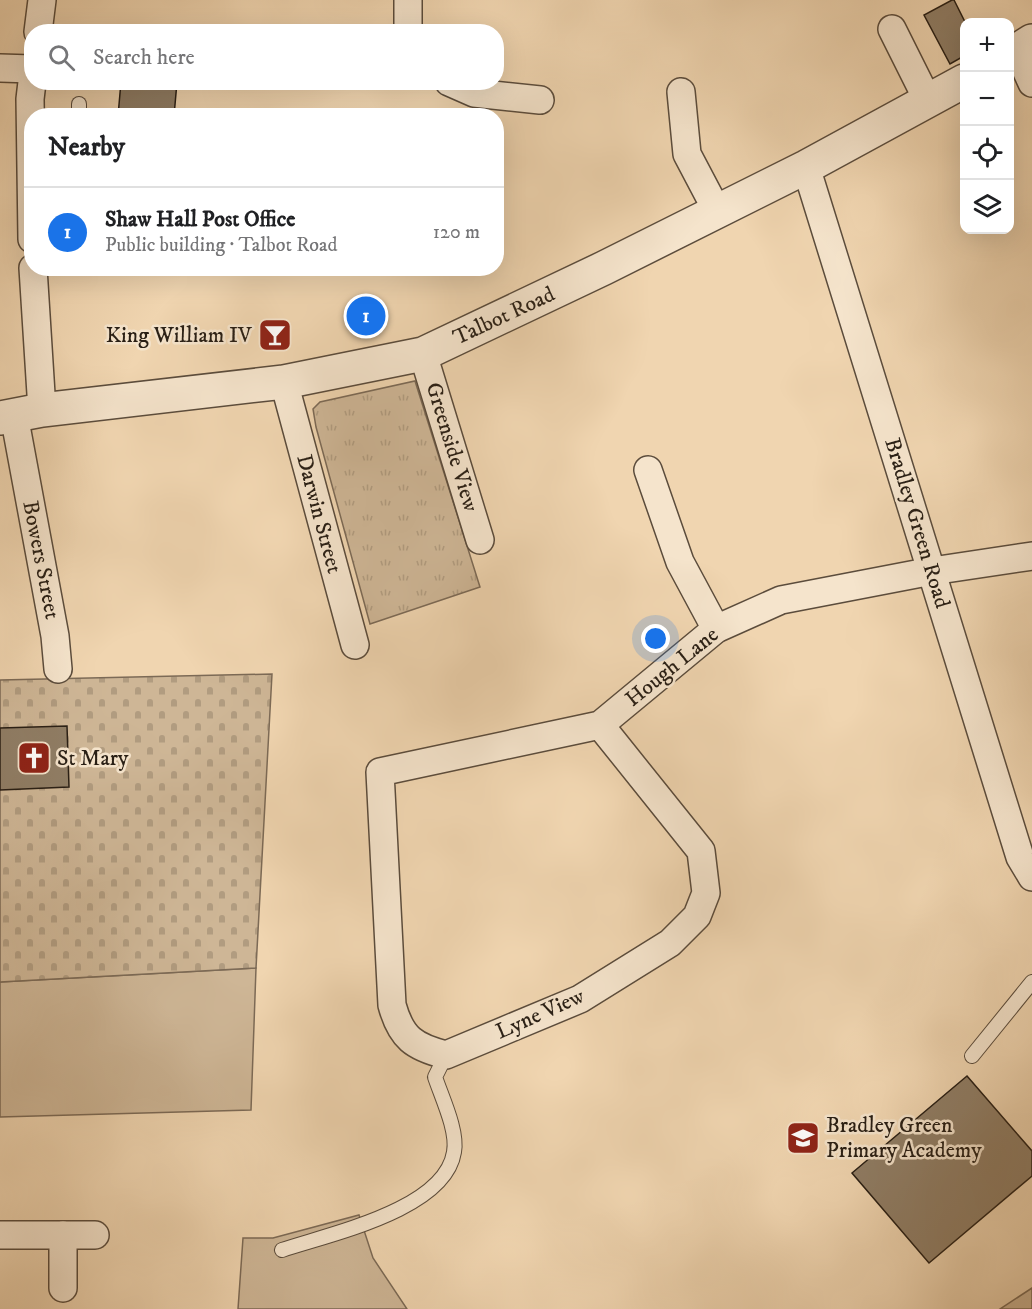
<!DOCTYPE html>
<html lang="en">
<head>
<meta charset="utf-8">
<style>
  :root { --surface:#fff; --page:#f2f2f2; --text:#202124; --muted:#757577; --line:#e0e0e0; --accent:#1a73e8 }
  body { margin:0; font-family:"IM FELL DW Pica",serif; background:var(--page); color:var(--text) }
  .controls { position:absolute; right:18px; top:18px; display:grid; overflow:hidden; border-radius:12px; box-shadow:0 6px 24px #0002 }
  .controls button { width:54px; height:54px; display:grid; place-items:center; padding:0; border:0; border-bottom:2px solid var(--line); background:var(--surface); color:var(--text); font:30px sans-serif }
  .you { position:absolute; left:656px; top:639px; width:21px; height:21px; margin:-15px; border:4px solid #fff; border-radius:50%; background:#1a73e8; box-shadow:0 0 0 9px #1a73e833 }
  .badge { display:grid; place-items:center; width:39px; height:39px; border-radius:50%; background:var(--accent); color:#fff; font-size:20px; font-weight:700 }
  .pin { position:absolute; translate:-50% -50%; border:3px solid #fff; box-shadow:0 2px 6px #0006 }
  .list { margin:0; padding:0; list-style:none }
  h2 { display:flex; justify-content:space-between; align-items:center; height:78px; margin:0; padding:0 24px; font-size:26px }
  h2 small { font-size:20px; font-weight:400; color:var(--muted) }
  .list li { display:grid; grid-template-columns:39px 1fr auto; gap:18px; align-items:center; box-sizing:border-box; height:90px; padding:0 24px; border-top:2px solid var(--line) }
  .list b { display:block; font-size:22px; white-space:nowrap }
  .list p { margin:0; font-size:20px; white-space:nowrap; color:var(--muted) }
  .list em { font-size:20px; font-style:normal; color:var(--muted) }
  .icon { flex:none; width:33px; height:33px; fill:none; stroke:currentColor; stroke-width:2; stroke-linecap:round; stroke-linejoin:round }
  .map { position:relative; flex:none; width:1032px; height:1309px; overflow:hidden }
  .search { position:absolute; background:var(--surface); box-shadow:0 6px 24px #0002; left:24px; top:24px; width:480px; height:66px; display:flex; align-items:center; gap:15px; box-sizing:border-box; padding:0 21px; border-radius:24px; color:var(--muted); font-size:22px }
  .panel { position:absolute; background:var(--surface); box-shadow:0 6px 24px #0002; left:24px; top:108px; width:480px; height:168px; border-radius:24px }
  .map>svg:first-child { display:block }
  .green { fill:#ceb696; stroke:#7c6a56; stroke-width:1.5 }
  .cemetery { fill:url(#cemetery-stones); stroke:#7c6a56; stroke-width:1.5 }
  .park { fill:url(#park-tufts); stroke:#7c6a56; stroke-width:1.5 }
  .building { fill:#907e66; stroke:#291f15; stroke-width:1.5 }
  .lines { fill:none; stroke-linecap:round; stroke-linejoin:round }
  .service-casing { stroke:#5b4c3c; stroke-width:16 }
  .minor-casing { stroke:#5b4c3c; stroke-width:30 }
  .tertiary-casing { stroke:#5b4c3c; stroke-width:36 }
  .service { stroke:#f5e4cc; stroke-width:14 }
  .minor { stroke:#f5e4cc; stroke-width:27 }
  .tertiary { stroke:#f5e4cc; stroke-width:33 }
  .labels { text-anchor:middle; dominant-baseline:central; stroke-width:5; stroke-linejoin:round; paint-order:stroke }
  .street-label { font-size:22px; fill:#291f15; stroke:#f5e4cc }
  .poi-label { font-size:22px; fill:#291f15; stroke:#f5e4cc; text-anchor:start }
</style>
</head>
<body>
<div class="map">
<svg width="1032" height="1309" viewBox="0 0 1032 1309">
  <defs>
    <pattern id="cemetery-stones" width="16" height="16" patternUnits="userSpaceOnUse" patternTransform="scale(1.5)"><rect width="16" height="16" fill="#ceb696"/><path d="M2 7V4a2 2 0 0 1 4 0v3zM10 15v-3a2 2 0 0 1 4 0v3z" fill="#b19c80"/></pattern>
    <pattern id="park-tufts" width="24" height="20" patternUnits="userSpaceOnUse" patternTransform="scale(1.5)"><rect width="24" height="20" fill="#ceb696"/><path d="M3 7l-1-3M5 7V3M7 7l1-3M15 17l-1-3M17 17v-4M19 17l1-3" fill="none" stroke="#b19c80"/></pattern>
  </defs>
  <rect width="100%" height="100%" fill="#f0d5b0"/>
  <filter id="stains"><feTurbulence type="fractalNoise" baseFrequency=".00333" numOctaves="4"/><feColorMatrix values="0 0 0 0 .2 0 0 0 0 .09 0 0 0 0 .02 0 0 0 .5 -.17"/></filter>
  <radialGradient id="worn" r=".72"><stop offset=".6" stop-color="#630" stop-opacity="0"/><stop offset="1" stop-color="#630" stop-opacity=".3"/></radialGradient>
  <!-- green -->
  <g class="green">
    <polygon points="256,968 251,1110 0,1117 0,982"/>
    <polygon points="359,1215 373,1258 407,1309 238,1309 243,1238 273,1238"/>
    <polygon points="1032,1288 1032,1309 1000,1309"/>
  </g>
  <!-- cemetery -->
  <polygon class="cemetery" points="272,674 256,968 0,982 0,680"/>
  <!-- park -->
  <polygon class="park" points="415,381 480,587 370,624 316,427 313,409 320,402"/>
  <!-- building -->
  <g class="building">
    <polygon points="952,0 954,0 965,22 964,56 950,64 924,15"/>
    <polygon points="121,82 177,82 174,116 118,116"/>
    <polygon points="67,726 69,787 0,790 0,728"/>
    <polygon points="967,1076 1032,1151 1032,1176 929,1263 852,1173"/>
  </g>
  <g class="lines">
    <defs>
      <g id="service">
        <polyline points="79,116 79,104"/>
        <polyline points="972,1056 1032,982"/>
        <path d="M282 1250C329 1234 445 1210 454 1152 458 1131 442 1098 435 1077L446 1055"/>
      </g>
      <g id="minor">
        <polyline points="408,0 408,28 410,32"/>
        <polyline points="892,29 928,101"/>
        <polyline points="38,32 42,0"/>
        <polyline points="1017,50 1032,83"/>
        <polyline points="0,68 32,69"/>
        <polyline points="449,82 474,93 540,100"/>
        <polyline points="681,92 687,154 717,211"/>
        <polyline points="806,167 1020,857 1032,877"/>
        <polyline points="32,239 30,99 32,82"/>
        <polyline points="33,268 42,410"/>
        <polyline points="423,354 480,540"/>
        <polyline points="284,382 355,645"/>
        <polyline points="14,415 55,636 58,669"/>
        <polyline points="648,470 680,562 716,629"/>
        <path d="M600 725 701 851 706 893 697 916 670 943 580 999 446 1055C414 1047 401 1038 392 1005L380 772 600 725 716 629 781 600 932 571 1032 556"/>
        <polyline points="0,1235 95,1235"/>
        <polyline points="63,1235 63,1288"/>
      </g>
      <g id="tertiary">
        <polyline points="1010,55 1032,41"/>
        <polyline points="0,418 42,410 284,382 423,354 604,268 806,167 964,81"/>
      </g>
    </defs>
    <!-- service casing -->
    <use href="#service" class="service-casing"/>
    <!-- minor casing -->
    <use href="#minor" class="minor-casing"/>
    <!-- tertiary casing -->
    <use href="#tertiary" class="tertiary-casing"/>
    <!-- service -->
    <use href="#service" class="service"/>
    <!-- minor -->
    <use href="#minor" class="minor"/>
    <!-- tertiary -->
    <use href="#tertiary" class="tertiary"/>
  </g>
  <!-- icons -->
  <defs>
    <symbol id="bar-square" viewBox="-11 -11 22 22"><rect x="-9" y="-9" width="18" height="18" rx="4" fill="#8f2418" stroke="#f5e4cc"/><path d="M-6-5H6L.8 .8V4.5H3.5V6h-7V4.5H-.8V.8Z" fill="#fff"/></symbol>
    <symbol id="church-square" viewBox="-11 -11 22 22"><rect x="-9" y="-9" width="18" height="18" rx="4" fill="#8f2418" stroke="#f5e4cc"/><path d="M-1.2-6h2.4v3.5h3.3v2.4h-3.3V6h-2.4V-.1h-3.3v-2.4h3.3Z" fill="#fff"/></symbol>
    <symbol id="school-square" viewBox="-11 -11 22 22"><rect x="-9" y="-9" width="18" height="18" rx="4" fill="#8f2418" stroke="#f5e4cc"/><path d="M0-5L7-2L0 1L-7-2ZM-4 1L0 2.5L4 1V4Q0 6-4 4Z" fill="#fff"/></symbol>
  </defs>
  <g fill-rule="evenodd">
    <use href="#bar-square" x="256" y="316" width="38" height="38"/>
    <use href="#church-square" x="15" y="739" width="38" height="38"/>
    <use href="#school-square" x="784" y="1119" width="38" height="38"/>
  </g>
  <g class="labels">
    <!-- street labels -->
    <g class="street-label">
      <text transform="translate(504 316) rotate(-25)">Talbot Road</text>
      <text transform="translate(452 447) rotate(73)">Greenside View</text>
      <text transform="translate(319 514) rotate(75)">Darwin Street</text>
      <text transform="translate(917 523) rotate(73)">Bradley Green Road</text>
      <text transform="translate(41 560) rotate(79)">Bowers Street</text>
      <text transform="translate(672 667) rotate(-39)">Hough Lane</text>
      <text transform="translate(540 1014) rotate(-24)">Lyne View</text>
    </g>
    <!-- poi labels -->
    <g class="poi-label">
      <text x="252" y="335" text-anchor="end">King William IV</text>
      <text x="57" y="758">St Mary</text>
      <text x="826" y="1125">Bradley Green<tspan x="826" dy="25">Primary Academy</tspan></text>
    </g>
  </g>
  <rect width="100%" height="100%" filter="url(#stains)"/>
  <rect width="100%" height="100%" fill="url(#worn)"/>
</svg>
<div class="controls">
<button>+</button>
<button>−</button>
<button><svg class="icon" aria-label="locate" viewBox="0 0 24 24"><circle cx="12" cy="12" r="6"/><path d="M12 2v4M12 18v4M2 12h4M18 12h4"/></svg></button>
<button><svg class="icon" aria-label="layers" viewBox="0 0 24 24"><path d="M12 4l9 5-9 5-9-5zM3 14l9 5 9-5"/></svg></button>
</div>
<div class="you"></div>
<div class="pin badge" style="left:366px;top:316px">1</div>
<div class="search"><svg class="icon" aria-label="search" viewBox="0 0 24 24"><circle cx="10" cy="10" r="6"/><path d="M15 15l6 6"/></svg>Search here</div>
<section class="panel">
<h2>Nearby<small></small></h2>
<ul class="list">
<li><span class="badge">1</span><div><b>Shaw Hall Post Office</b><p>Public building · Talbot Road</p></div><em>120 m</em></li>
</ul>
</section>
</div>
</body>
</html>
